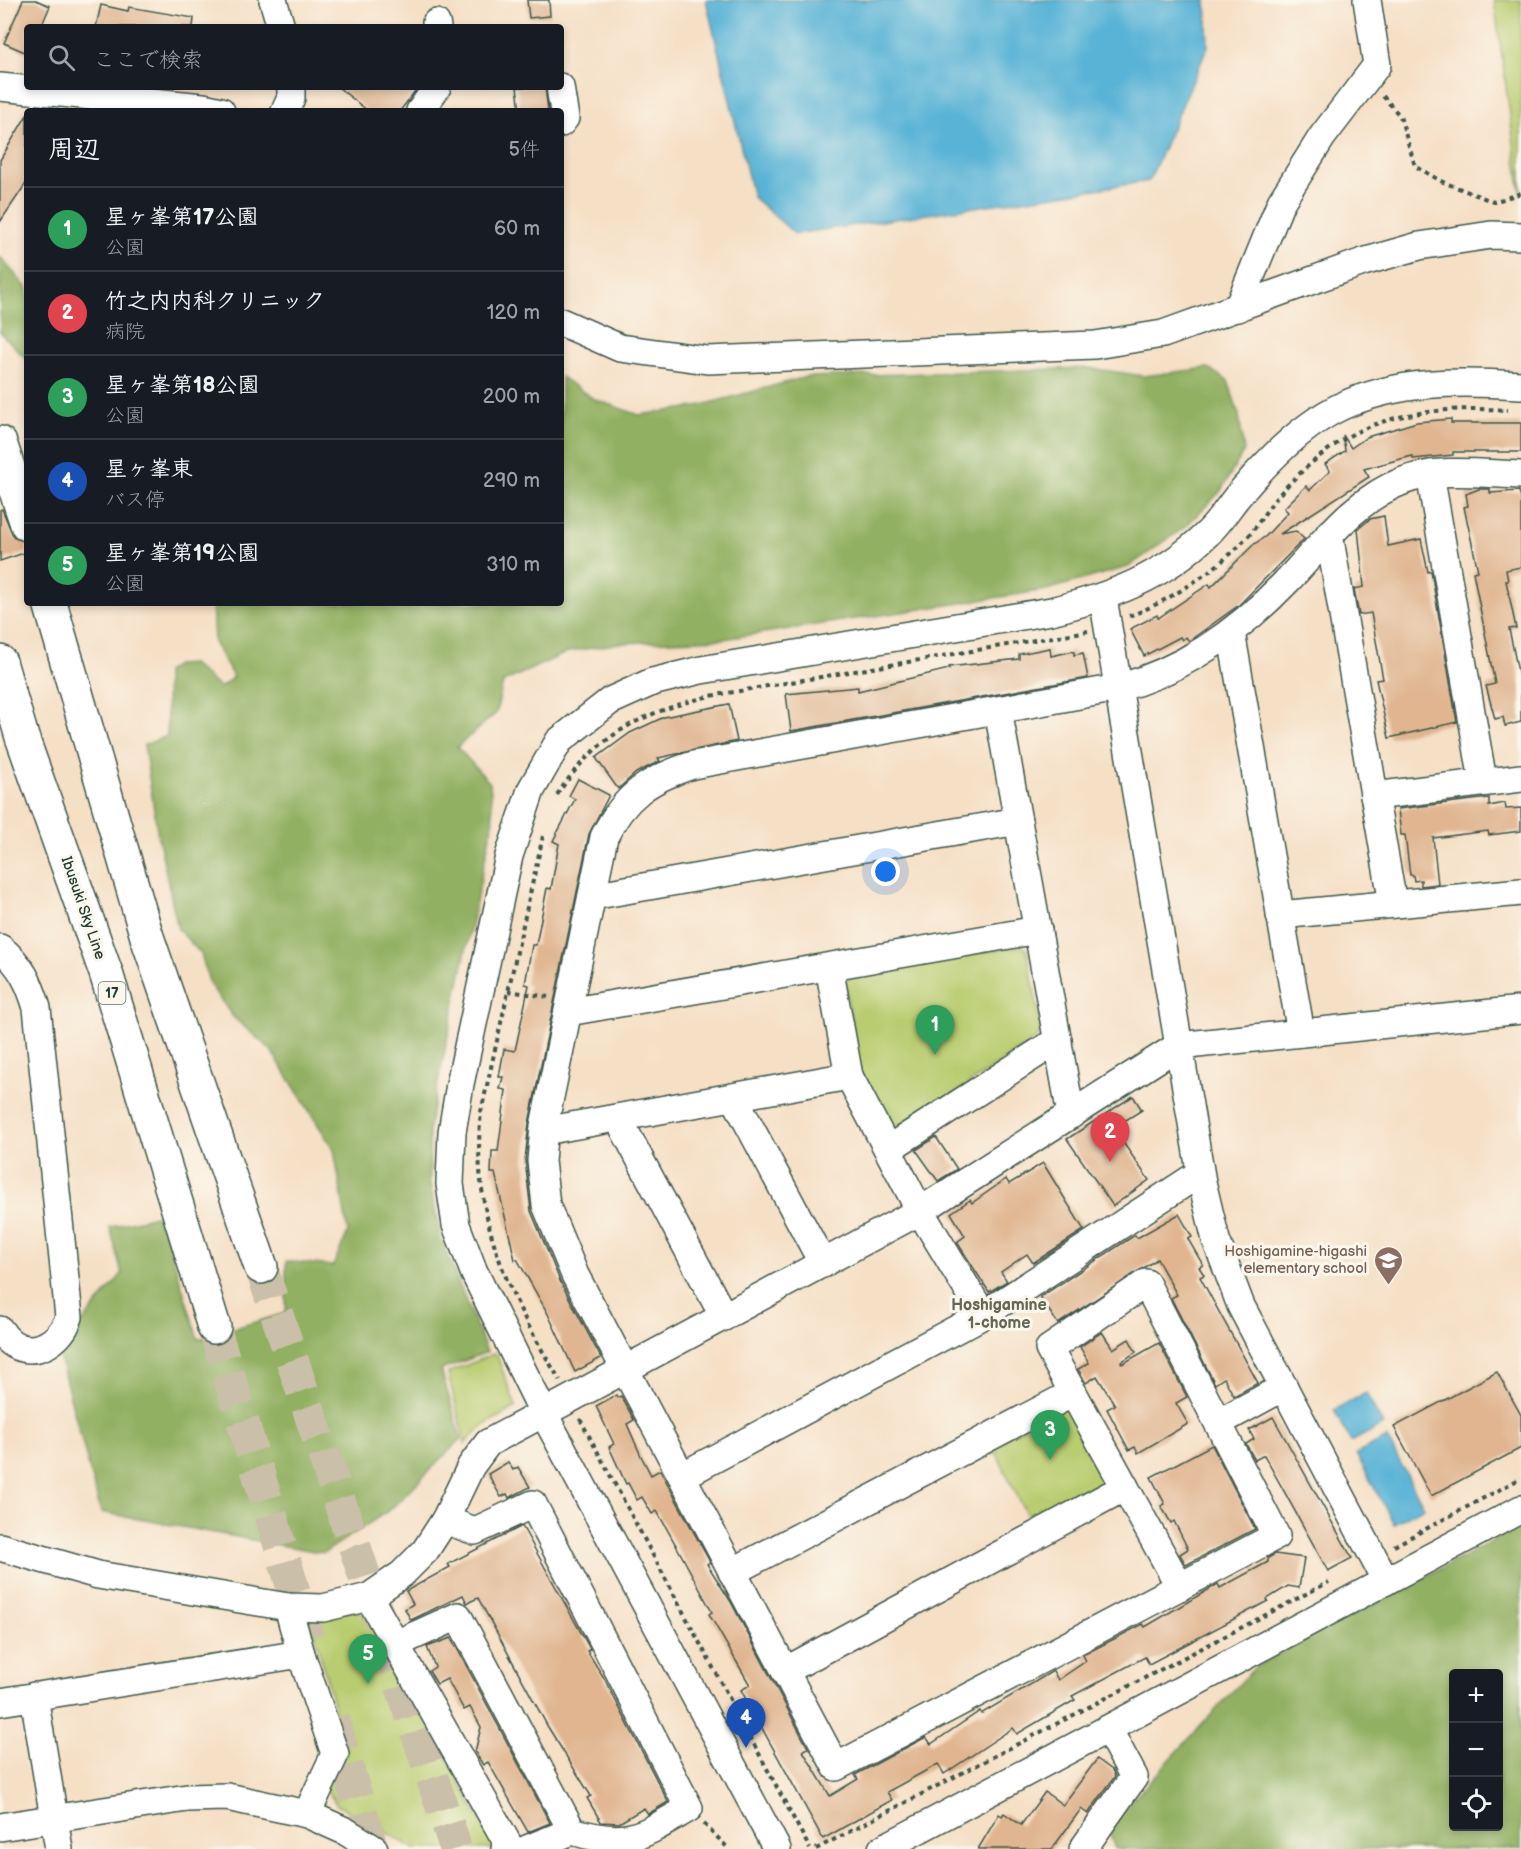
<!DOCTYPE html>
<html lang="ja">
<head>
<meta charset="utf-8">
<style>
  :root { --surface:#171b24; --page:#242831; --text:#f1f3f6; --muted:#9ea1a6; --line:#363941; --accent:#1f6fb2 }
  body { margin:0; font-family:"Balsamiq Sans","Klee One",sans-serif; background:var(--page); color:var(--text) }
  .controls { position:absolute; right:18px; bottom:18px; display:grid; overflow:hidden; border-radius:6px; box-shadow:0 3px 9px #0003 }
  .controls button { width:54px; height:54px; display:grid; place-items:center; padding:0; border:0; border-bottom:2px solid var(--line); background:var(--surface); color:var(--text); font:30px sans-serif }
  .you { position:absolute; left:886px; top:872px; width:21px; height:21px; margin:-15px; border:4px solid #fff; border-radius:50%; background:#1a73e8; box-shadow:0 0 0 9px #1a73e833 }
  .badge { display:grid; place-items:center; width:39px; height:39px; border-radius:50%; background:var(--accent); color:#fff; font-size:20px; font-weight:700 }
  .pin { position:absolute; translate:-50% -50px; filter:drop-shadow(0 2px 3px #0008) }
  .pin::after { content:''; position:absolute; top:32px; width:21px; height:18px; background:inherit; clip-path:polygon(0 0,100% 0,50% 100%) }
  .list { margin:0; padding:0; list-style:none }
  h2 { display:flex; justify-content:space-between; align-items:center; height:78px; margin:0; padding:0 24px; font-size:26px }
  h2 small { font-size:20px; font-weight:400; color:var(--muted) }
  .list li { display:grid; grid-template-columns:39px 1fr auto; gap:18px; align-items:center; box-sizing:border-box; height:84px; padding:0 24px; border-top:2px solid var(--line) }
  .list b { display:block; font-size:22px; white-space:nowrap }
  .list p { margin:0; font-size:20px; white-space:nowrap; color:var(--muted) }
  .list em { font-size:20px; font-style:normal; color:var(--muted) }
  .icon { flex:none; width:33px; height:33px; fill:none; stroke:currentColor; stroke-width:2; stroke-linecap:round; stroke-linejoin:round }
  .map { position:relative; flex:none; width:1521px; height:1849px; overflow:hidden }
  .search { position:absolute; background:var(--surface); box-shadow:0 3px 9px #0003; left:24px; top:24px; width:540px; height:66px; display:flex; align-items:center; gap:15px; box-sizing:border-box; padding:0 21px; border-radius:6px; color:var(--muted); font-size:22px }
  .panel { position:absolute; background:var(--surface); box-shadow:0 3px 9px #0003; left:24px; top:108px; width:540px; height:498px; border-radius:6px }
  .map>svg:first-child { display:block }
  .green { fill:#b9cc6f; stroke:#6c8452; stroke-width:1.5 }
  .forest { fill:#92b062; stroke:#58764b; stroke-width:1.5; fill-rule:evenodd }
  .water { fill:#58b3d6; stroke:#3c7885; stroke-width:1.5 }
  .building { fill:#e0b590 }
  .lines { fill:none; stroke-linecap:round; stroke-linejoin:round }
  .highway-tunnel { stroke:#cabfa8; stroke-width:33; stroke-dasharray:33 16; stroke-linecap:butt }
  .minor-casing { stroke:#3f554a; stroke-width:30 }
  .highway-casing { stroke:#3f554a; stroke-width:36 }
  .path { stroke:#3f554a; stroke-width:4; stroke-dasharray:4.5 4.5; stroke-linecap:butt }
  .minor { stroke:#fff; stroke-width:27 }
  .highway { stroke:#fff; stroke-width:33 }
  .labels { text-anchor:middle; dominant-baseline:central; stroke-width:6; stroke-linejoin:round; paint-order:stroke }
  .shield { fill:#fbf7ec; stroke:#61756b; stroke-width:1.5 }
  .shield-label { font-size:14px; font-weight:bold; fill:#1f3d34 }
  .street-label { font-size:15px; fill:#1f3d34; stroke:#fbf7ec }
  .education-label { font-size:15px; fill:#785e54; stroke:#fbf7ec; text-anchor:end }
  .neighbourhood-label { font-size:16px; font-weight:bold; fill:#636754; stroke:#fbf7ec }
</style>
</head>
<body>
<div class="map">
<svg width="1521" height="1849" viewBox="0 0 1521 1849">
  <rect width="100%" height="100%" fill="#fbf7ec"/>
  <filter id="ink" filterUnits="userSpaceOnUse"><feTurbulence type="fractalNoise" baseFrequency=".0167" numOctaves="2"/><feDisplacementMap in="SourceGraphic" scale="12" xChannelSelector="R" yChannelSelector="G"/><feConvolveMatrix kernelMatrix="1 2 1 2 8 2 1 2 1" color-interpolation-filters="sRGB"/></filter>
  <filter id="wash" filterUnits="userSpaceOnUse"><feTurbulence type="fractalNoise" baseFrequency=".008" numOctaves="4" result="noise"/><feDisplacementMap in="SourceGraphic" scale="24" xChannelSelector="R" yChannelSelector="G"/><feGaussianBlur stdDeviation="1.35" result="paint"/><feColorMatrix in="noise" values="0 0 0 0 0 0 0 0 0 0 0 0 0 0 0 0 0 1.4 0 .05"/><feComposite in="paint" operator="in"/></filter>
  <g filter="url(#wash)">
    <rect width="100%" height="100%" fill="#f5dfc5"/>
    <!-- green -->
    <g class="green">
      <polygon points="1494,0 1521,0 1521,194"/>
      <polygon points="1020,946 1027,949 1041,1029 1037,1038 899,1131 888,1129 860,1073 845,982 851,974"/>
      <polygon points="496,1353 516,1407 484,1425 465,1443 448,1373"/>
      <polygon points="1064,1408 1071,1410 1109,1477 1107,1488 1033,1528 992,1444"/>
      <polygon points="354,1610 368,1612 496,1849 415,1849 337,1805 326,1789 345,1749 311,1620"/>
    </g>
    <!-- forest -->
    <g class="forest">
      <polygon points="0,257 27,288 27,360 0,332"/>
      <polygon points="1089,368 1144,376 1208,368 1228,381 1239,415 1244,451 1220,492 1185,527 1128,567 1046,590 723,639 620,643 568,652 503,682 496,713 457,747 490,783 493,821 429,1126 430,1185 441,1239 487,1352 441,1370 461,1439 391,1509 324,1553 101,1512 58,1352 122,1274 110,1227 160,1215 198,1339 286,1313 286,1261 333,1266 348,1232 334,1150 271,1050 233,1017 210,985 201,954 178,929 158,836 144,745 167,736 166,672 176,665 192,664 220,688 233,677 214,642 212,603 561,603 561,377 594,399 639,415 695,407 806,377"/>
      <path d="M1521 1526V1849H1115L1108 1827 1255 1667ZM1454 1674H1498V1826H1454Z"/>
    </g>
    <!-- water -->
    <g class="water">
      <polygon points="706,0 1206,0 1208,46 1149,181 795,234 753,197"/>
      <polygon points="1366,1393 1383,1425 1351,1442 1334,1410"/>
      <polygon points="1387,1438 1424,1507 1394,1524 1356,1454"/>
    </g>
    <g id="blocks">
      <!-- building -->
      <g class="building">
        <polygon points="23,0 36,0 50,6 41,27 27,27 27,53 4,43"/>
        <polygon points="527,0 549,0 550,16 529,18"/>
        <polygon points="101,5 128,11 129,7 194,18 193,27 96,27"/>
        <polygon points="338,87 418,87 400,111 368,111"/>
        <polygon points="517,87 545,87 548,111 520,111"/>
        <polygon points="27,115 27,182 0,222 0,160"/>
        <polygon points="1451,419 1451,423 1521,423 1521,452 1453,452 1453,455 1413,459 1412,456 1364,469 1369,477 1280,534 1296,531 1304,539 1239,605 1189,641 1186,637 1182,640 1180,637 1144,656 1130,629 1157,615 1158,618 1209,584 1211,587 1253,545 1266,536 1288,512 1284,508 1306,486 1310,490 1330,471 1325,464 1345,451 1343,435 1351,448 1367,437 1417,422"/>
        <polygon points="1479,489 1490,489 1490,493 1519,491 1521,498 1521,567 1506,570 1508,581 1506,581 1516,628 1509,629 1521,686 1521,722 1505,726 1503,717 1495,719 1486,686 1495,684 1473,572 1478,571 1464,507 1468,506 1466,494"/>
        <polygon points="2,509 14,538 27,542 27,552 0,561 0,510"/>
        <polygon points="1384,516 1388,546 1421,539 1428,572 1431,571 1457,722 1389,738 1376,680 1383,679 1371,613 1359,615 1354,589 1364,587 1358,529 1370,519"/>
        <polygon points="1050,648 1051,656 1074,651 1074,655 1083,653 1088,678 791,731 786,694 858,687 858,691 949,669 949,667 1019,659 1019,654"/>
        <polygon points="729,704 737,741 658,758 660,761 636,773 618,789 596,758 630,733 664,717"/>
        <polygon points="578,779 609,795 589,834 529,1123 525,1160 531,1211 560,1281 601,1358 575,1372 547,1312 517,1259 515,1260 495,1173 491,1173 492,1151 498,1151 506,1090 500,1089 503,1077 499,1077 504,1049 515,1051 529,985 525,984 532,945 536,945 547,888 551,889 559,844 553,841 575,799 569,796"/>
        <polygon points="1489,798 1489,806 1505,803 1506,809 1521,808 1521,831 1489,835 1488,831 1433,838 1438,884 1421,886 1421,880 1414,881 1413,875 1410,875 1405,835 1401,835 1398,809"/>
        <polygon points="1133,1096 1142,1110 1113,1128 1149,1180 1113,1206 1067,1139"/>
        <polygon points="936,1137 957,1169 938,1181 916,1150"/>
        <polygon points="1043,1163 1084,1230 1033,1263 1027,1254 1001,1272 1007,1281 989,1292 957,1242 965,1236 951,1213 970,1200 972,1203 1006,1179 1009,1184"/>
        <polygon points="1179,1214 1192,1237 1188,1239 1203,1265 1199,1267 1204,1275 1200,1277 1258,1383 1234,1396 1224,1378 1215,1384 1171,1298 1177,1295 1157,1259 1058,1324 1040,1297 1135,1235 1137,1238"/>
        <polygon points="1102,1332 1113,1349 1129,1339 1136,1352 1121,1362 1122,1364 1159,1343 1187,1397 1176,1403 1188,1424 1138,1453 1135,1447 1129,1450 1107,1409 1115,1405 1097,1376 1086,1383 1078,1369 1089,1363 1080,1347"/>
        <polygon points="1497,1372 1521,1415 1521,1448 1431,1496 1394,1427"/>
        <polygon points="616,1395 617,1398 621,1396 634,1420 627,1424 641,1456 651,1475 660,1470 710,1562 707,1564 731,1602 808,1748 803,1751 830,1796 858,1779 855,1775 926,1737 931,1744 980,1711 981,1714 1053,1671 1058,1680 1086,1661 1083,1655 1143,1624 1145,1627 1218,1584 1220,1588 1268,1562 1268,1558 1275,1554 1304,1558 1299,1588 1288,1586 1267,1599 1268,1601 1149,1664 1145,1657 1072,1696 1075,1700 1017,1734 1013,1728 944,1774 938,1764 887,1792 892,1800 823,1839 741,1690 750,1685 709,1614 712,1612 683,1558 657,1511 652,1514 642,1497 637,1500 628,1483 626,1484 609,1447 614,1444 596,1406"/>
        <polygon points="1273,1417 1352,1558 1328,1571 1264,1455 1255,1460 1246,1444 1254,1439 1249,1430"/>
        <polygon points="1212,1445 1255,1529 1186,1565 1180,1554 1188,1549 1174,1521 1171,1523 1161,1506 1165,1504 1151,1477"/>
        <polygon points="508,1462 513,1470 518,1467 530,1487 509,1498 507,1494 501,1497 488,1474"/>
        <polygon points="522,1526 590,1649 587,1651 604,1678 668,1802 648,1814 644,1808 619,1823 601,1822 587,1798 591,1796 548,1727 478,1598 467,1603 463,1595 411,1620 405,1609 413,1604 406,1591 450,1567 448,1564"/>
        <polygon points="451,1638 459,1652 550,1823 528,1832 488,1762 483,1765 475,1752 481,1727 470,1707 464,1710 447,1679 437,1684 429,1671 435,1667 427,1647"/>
        <polygon points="1097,1759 1112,1770 1115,1776 1088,1814 1081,1809 1052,1849 978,1849 999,1814 1002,1816 1004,1813 1021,1825 1045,1792 1063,1805"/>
      </g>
    </g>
  </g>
  <g filter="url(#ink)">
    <use href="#blocks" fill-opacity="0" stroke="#3f554a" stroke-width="1.5"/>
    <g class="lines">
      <!-- highway-tunnel -->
      <g class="highway-tunnel">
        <polyline points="261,1267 456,1849"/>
        <polyline points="214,1327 308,1638"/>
        <polyline points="333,1719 372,1849"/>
      </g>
      <defs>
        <g id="minor">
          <polyline points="273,0 281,27"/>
          <polyline points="436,23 437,27"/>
          <polyline points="0,87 203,107 221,111"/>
          <polyline points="560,87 565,118 561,123"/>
          <polyline points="285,111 291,98 291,87"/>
          <polyline points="420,111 437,87"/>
          <polyline points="1238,308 1281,202 1322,137 1377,65 1367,0"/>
          <polyline points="561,322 620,348 707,360 1095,345 1163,334 1363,262 1419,246 1491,235 1521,236"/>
          <polyline points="1430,474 1483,781"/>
          <polyline points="1329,534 1393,904"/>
          <polyline points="1103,598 1202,1182 1216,1240 1241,1306 1386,1581"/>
          <polyline points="1231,632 1301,1033"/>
          <polyline points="998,710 1071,1115"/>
          <polyline points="1374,796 1521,778"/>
          <polyline points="592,896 1018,821"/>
          <polyline points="1280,915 1521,892"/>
          <path d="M0 948C21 964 30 984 37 1008L69 1317C59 1349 20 1363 0 1330"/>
          <polyline points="829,967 849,1076 920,1211 983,1315"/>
          <polyline points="568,1012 1038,930"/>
          <polyline points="734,1097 823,1264"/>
          <polyline points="618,1118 724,1317"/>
          <polyline points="544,1131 849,1076"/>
          <polyline points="888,1149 1058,1040"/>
          <polyline points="1218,1423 1284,1387"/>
          <polyline points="682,1476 983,1315 1200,1173"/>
          <polyline points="0,1547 98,1575 288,1607 323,1608 369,1597 402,1574 425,1551 445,1520 471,1466 488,1443 920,1211 1178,1046 1521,1010"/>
          <polyline points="732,1572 1073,1393"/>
          <path d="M1180 1587 1049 1349 1146 1283 1276 1536 836 1767 575 1275 546 1205 541 1161 544 1126 604 837C625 795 649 779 693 765L1118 688C1185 670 1239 631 1286 582 1322 545 1353 500 1403 481 1440 467 1483 474 1521 475"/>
          <polyline points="369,1597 508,1844 505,1849"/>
          <polyline points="288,1607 301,1654 335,1754 307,1814"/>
          <path d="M396 1644 458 1616 572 1831C629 1848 641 1836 689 1808L533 1504 475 1531 445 1520"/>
          <polyline points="785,1671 1125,1487"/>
          <polyline points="34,1696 59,1849"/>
          <polyline points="0,1702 301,1654"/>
          <polyline points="0,1827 187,1798 227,1797 307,1814 345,1831 374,1849"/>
          <polyline points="527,1849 572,1831"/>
          <path d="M777 1849 544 1414 474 1272 456 1225 450 1184 452 1132 460 1084 509 856 531 790 559 741 610 701 652 682 701 670 1051 611C1112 596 1162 578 1208 533 1221 521 1230 504 1242 491 1269 459 1303 424 1342 406 1399 380 1460 381 1521 385"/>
          <polyline points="882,1849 1521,1509"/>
          <polyline points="1083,1849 1134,1777 1108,1729"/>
        </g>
        <g id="highway">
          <polyline points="0,443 27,524"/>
          <polyline points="50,603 147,937 261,1267"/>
          <polyline points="0,662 22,737 106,973 214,1327"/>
        </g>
      </defs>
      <!-- minor casing -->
      <use href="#minor" class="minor-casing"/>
      <!-- highway casing -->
      <use href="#highway" class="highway-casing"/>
      <!-- path -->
      <g class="path">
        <polyline points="1383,96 1400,116 1415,166 1443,182 1494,202 1521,193"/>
        <path d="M1129 616C1171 601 1223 566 1252 532 1260 521 1267 509 1276 498 1294 477 1320 454 1344 439 1392 410 1454 407 1508 410"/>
        <path d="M557 795C597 734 642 713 710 696L1088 631"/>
        <path d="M543 836 481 1112C470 1212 508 1297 560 1380"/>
        <polyline points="508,991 549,997"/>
        <polyline points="580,1419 810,1849"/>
        <polyline points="1394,1546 1521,1478"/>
        <polyline points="704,1824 729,1849"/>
        <polyline points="816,1849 1329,1582"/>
      </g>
      <!-- minor -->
      <use href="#minor" class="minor"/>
      <!-- highway -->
      <use href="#highway" class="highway"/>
    </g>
  </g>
  <!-- icons -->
  <defs>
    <symbol id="school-pin" viewBox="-11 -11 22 30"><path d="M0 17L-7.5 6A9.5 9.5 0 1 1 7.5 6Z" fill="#8d6e63" stroke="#fbf7ec"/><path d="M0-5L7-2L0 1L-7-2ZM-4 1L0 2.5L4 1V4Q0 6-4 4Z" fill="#fff"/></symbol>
  </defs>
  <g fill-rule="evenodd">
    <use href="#school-pin" x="1372" y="1244" width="33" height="45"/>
  </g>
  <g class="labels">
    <!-- shield labels -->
    <rect class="shield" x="98.5" y="982" width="27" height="22" rx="4.5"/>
    <g class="shield-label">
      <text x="112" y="993">17</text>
    </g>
    <!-- street labels -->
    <g class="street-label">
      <text transform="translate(83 908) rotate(71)">Ibusuki Sky Line</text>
    </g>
    <!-- education labels -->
    <g class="education-label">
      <text x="1367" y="1251">Hoshigamine-higashi<tspan x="1367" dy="17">elementary school</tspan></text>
    </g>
    <!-- neighbourhood labels -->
    <g class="neighbourhood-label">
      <text x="999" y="1305">Hoshigamine<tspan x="999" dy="18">1-chome</tspan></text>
    </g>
  </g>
</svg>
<div class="controls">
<button>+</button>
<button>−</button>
<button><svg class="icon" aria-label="locate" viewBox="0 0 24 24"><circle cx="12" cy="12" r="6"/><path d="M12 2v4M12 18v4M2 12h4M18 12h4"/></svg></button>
</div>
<div class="you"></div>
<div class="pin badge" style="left:935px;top:1055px;background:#2e9e5b">1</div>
<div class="pin badge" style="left:1110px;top:1162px;background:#e0444e">2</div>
<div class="pin badge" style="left:1050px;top:1460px;background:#2e9e5b">3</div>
<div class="pin badge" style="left:746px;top:1748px;background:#1a4fb4">4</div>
<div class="pin badge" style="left:368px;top:1684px;background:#2e9e5b">5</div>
<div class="search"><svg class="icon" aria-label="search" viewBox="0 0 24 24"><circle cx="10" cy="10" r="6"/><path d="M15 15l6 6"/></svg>ここで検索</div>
<section class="panel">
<h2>周辺<small>5件</small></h2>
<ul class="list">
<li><span class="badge" style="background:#2e9e5b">1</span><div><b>星ヶ峯第17公園</b><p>公園</p></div><em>60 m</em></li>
<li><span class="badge" style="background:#e0444e">2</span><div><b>竹之内内科クリニック</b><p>病院</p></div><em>120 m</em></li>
<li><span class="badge" style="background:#2e9e5b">3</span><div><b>星ヶ峯第18公園</b><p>公園</p></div><em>200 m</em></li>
<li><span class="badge" style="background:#1a4fb4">4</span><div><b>星ヶ峯東</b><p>バス停</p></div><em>290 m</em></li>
<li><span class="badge" style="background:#2e9e5b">5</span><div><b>星ヶ峯第19公園</b><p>公園</p></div><em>310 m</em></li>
</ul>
</section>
</div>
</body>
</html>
